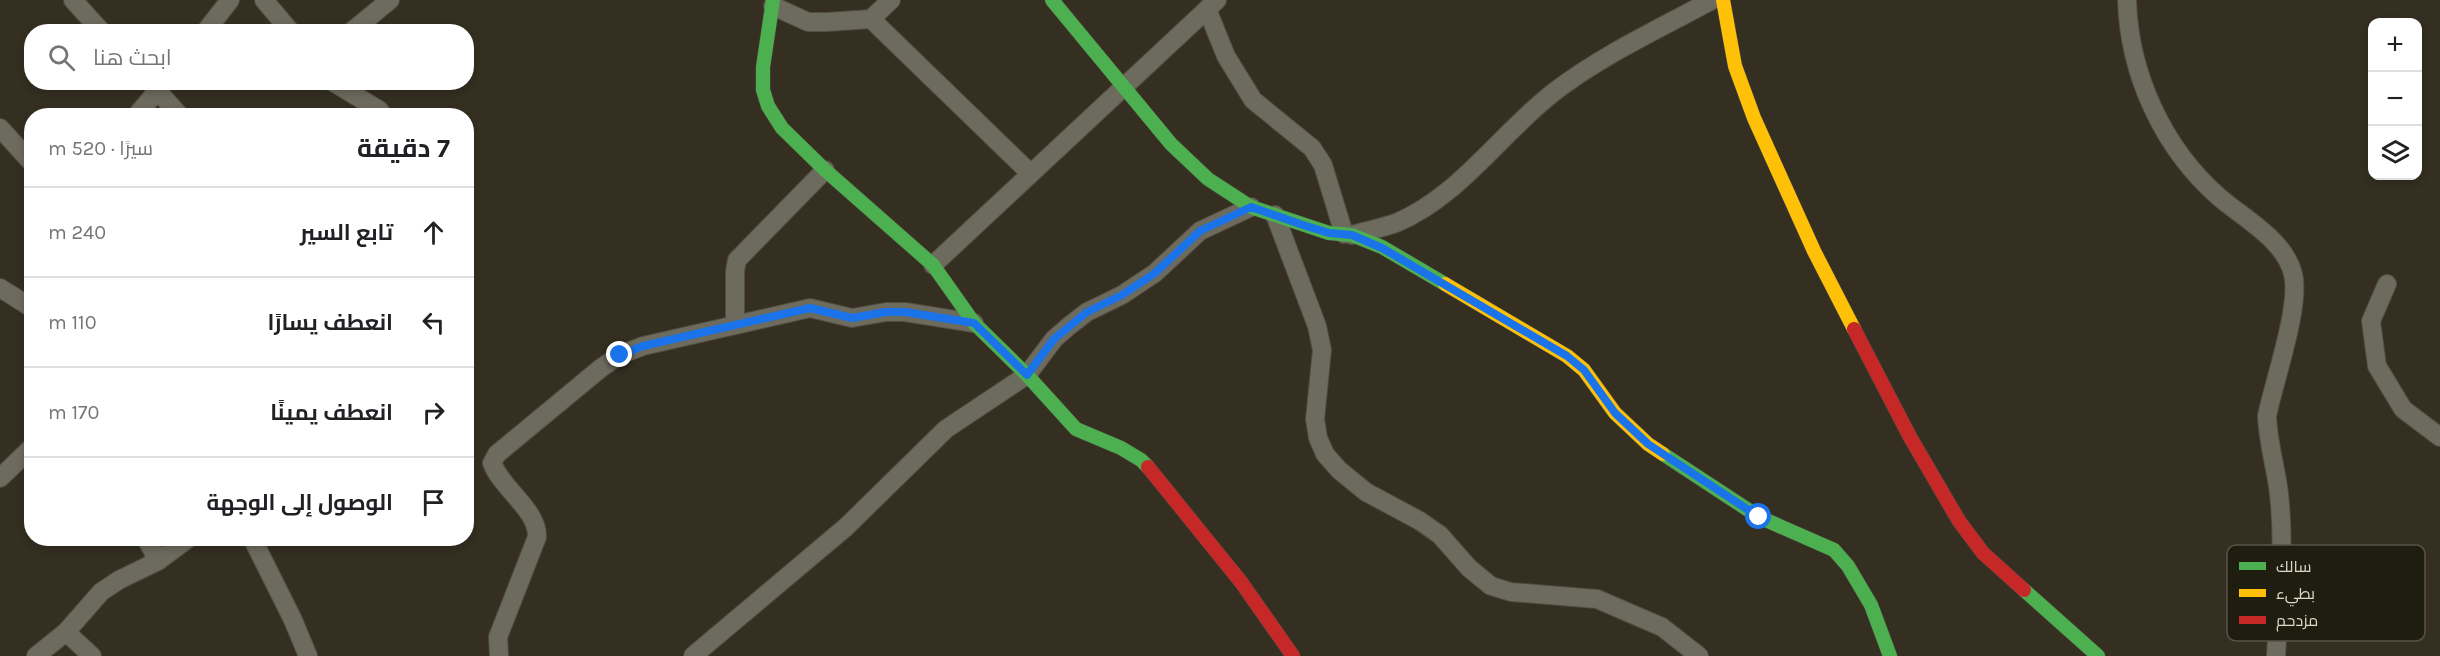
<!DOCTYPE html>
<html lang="ar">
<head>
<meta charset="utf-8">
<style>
  :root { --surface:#fff; --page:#f6f6f6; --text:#202124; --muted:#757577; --line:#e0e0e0 }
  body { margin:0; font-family:Karla,Cairo,sans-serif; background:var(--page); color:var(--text); direction:rtl }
  .controls { position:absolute; right:18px; top:18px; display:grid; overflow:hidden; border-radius:12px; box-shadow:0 3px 9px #0003 }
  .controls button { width:54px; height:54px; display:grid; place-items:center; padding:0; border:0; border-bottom:2px solid var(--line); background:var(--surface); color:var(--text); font:30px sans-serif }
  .stop { position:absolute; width:18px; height:18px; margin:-14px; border:4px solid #1a73e8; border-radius:50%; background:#fff }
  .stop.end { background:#1a73e8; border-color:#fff; box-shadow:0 2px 6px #0008 }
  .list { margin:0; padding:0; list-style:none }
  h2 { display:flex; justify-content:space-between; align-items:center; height:78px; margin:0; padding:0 24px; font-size:26px }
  h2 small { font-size:20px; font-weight:400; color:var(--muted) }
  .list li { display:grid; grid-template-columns:39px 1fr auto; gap:18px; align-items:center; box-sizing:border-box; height:90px; padding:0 24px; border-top:2px solid var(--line) }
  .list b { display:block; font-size:22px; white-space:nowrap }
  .list em { font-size:20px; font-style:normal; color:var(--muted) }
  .icon { flex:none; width:33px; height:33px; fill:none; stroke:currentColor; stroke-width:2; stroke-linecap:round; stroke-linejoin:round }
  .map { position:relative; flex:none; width:2440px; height:656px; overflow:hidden; direction:ltr }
  .search { position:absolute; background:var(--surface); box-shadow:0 3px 9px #0003; left:24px; top:24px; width:450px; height:66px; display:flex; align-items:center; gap:15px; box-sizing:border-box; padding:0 21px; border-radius:24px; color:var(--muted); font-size:22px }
  .panel { position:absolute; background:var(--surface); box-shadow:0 3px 9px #0003; left:24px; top:108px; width:450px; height:438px; border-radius:24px; direction:rtl }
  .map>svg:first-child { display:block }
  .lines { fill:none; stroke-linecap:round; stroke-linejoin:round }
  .street-casing { stroke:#514d40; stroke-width:20 }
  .fast-casing { stroke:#514d40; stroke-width:15 }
  .slow-casing { stroke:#514d40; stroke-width:15 }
  .jam-casing { stroke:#514d40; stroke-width:15 }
  .street { stroke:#6d6a5e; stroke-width:18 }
  .fast { stroke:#4caf50; stroke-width:14 }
  .slow { stroke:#ffc107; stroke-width:14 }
  .jam { stroke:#c62828; stroke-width:14 }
  .route { stroke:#1a73e8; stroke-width:8 }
  .key { fill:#1f1c10; stroke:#585447; stroke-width:1.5 }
  .key-label { font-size:16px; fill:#ddd8c8 }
</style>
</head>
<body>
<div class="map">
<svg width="2440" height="656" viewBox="0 0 2440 656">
  <rect width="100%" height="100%" fill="#342f20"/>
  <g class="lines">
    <defs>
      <g id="street">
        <polyline points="73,0 102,32"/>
        <polyline points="264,0 291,32"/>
        <path d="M2127 0C2129 74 2163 148 2219 197 2243 218 2285 240 2293 274 2301 305 2274 381 2267 416 2268 443 2276 468 2279 494 2285 548 2279 602 2276 656"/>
        <polyline points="773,6 808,22 827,22 871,19 891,0"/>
        <polyline points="1207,9 1226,56 1253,100 1312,148 1323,165 1344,234"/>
        <polyline points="871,19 1030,173"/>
        <polyline points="205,32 230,0"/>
        <polyline points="351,32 390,0"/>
        <polyline points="150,82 180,116"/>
        <polyline points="333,82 379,110 384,116"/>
        <polyline points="136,116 164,83"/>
        <polyline points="0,128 32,163"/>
        <polyline points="1275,215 1317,326 1322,350 1315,419 1318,438 1325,454 1339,470 1366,492 1420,521 1440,535 1469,568 1491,586 1511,592 1597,599 1662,627 1699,656"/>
        <path d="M1352 235C1366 231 1382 228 1396 223 1460 196 1500 134 1554 92 1602 55 1659 29 1712 0"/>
        <polyline points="933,265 1217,0"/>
        <polyline points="2387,284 2371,321 2377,366 2403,409 2440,437"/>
        <polyline points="0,288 32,308"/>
        <polyline points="735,325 735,271 737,260 825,170"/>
        <polyline points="0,478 32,447"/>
        <polyline points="146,538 158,561"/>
        <polyline points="252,538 293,620 308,656"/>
        <polyline points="66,632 92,656"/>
        <polyline points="36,656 66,632 101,592 119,580 158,561 189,538"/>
        <path d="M499 656 498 637 537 537C538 510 501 488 492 463L497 454 601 368 620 355 643 346 810 308 852 318 886 312H905L974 323"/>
        <polyline points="693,656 846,527 946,429 1027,375 1054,339 1069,326 1087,312 1122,295 1155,273 1200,231 1251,207"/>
      </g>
      <g id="fast">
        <polyline points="773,0 763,67 763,90 768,106 782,128 825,170 933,265 974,323 1027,375 1076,429 1121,448 1141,460 1148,467"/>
        <polyline points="1052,0 1171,144 1208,179 1251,207 1329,233 1352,235 1382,247 1445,284"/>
        <polyline points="1663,454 1759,517 1834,550 1848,566 1871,605 1890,656"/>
        <polyline points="2024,590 2098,656"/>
      </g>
      <g id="slow">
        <polyline points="1723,0 1735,66 1754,118 1814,251 1854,329"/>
        <polyline points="1445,284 1567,356 1584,370 1615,413 1648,444 1663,454"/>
      </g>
      <g id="jam">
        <polyline points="1854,329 1910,437 1959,521 1983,553 2024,590"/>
        <polyline points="1148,467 1241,582 1293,656"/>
      </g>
    </defs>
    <!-- street casing -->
    <use href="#street" class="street-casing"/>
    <!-- fast casing -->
    <use href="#fast" class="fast-casing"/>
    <!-- slow casing -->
    <use href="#slow" class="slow-casing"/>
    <!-- jam casing -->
    <use href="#jam" class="jam-casing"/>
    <!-- street -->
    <use href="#street" class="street"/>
    <!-- fast -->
    <use href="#fast" class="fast"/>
    <!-- slow -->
    <use href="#slow" class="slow"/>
    <!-- jam -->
    <use href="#jam" class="jam"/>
  </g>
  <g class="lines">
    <!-- route -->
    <polyline class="route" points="620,355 643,346 810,308 852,318 886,312 905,312 974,323 1027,375 1054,339 1087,312 1122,295 1155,273 1200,231 1251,207 1303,225 1329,233 1352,235 1382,248 1567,356 1584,370 1615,413 1648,444 1759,517"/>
  </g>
  <!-- legend -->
  <rect x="2227" y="545" width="198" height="96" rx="9" class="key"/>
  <rect x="2239" y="562" width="27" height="8" fill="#4caf50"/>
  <rect x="2239" y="589" width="27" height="8" fill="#ffc107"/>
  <rect x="2239" y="616" width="27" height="8" fill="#c62828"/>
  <g class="key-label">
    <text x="2276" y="572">سالك</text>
    <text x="2276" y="599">بطيء</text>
    <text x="2276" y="626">مزدحم</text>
  </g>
</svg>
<div class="controls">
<button>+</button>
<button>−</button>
<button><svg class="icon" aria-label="layers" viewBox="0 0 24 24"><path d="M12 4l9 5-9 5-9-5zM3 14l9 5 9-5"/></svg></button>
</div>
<div class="stop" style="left:1759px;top:517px"></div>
<div class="stop end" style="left:620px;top:355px"></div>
<div class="search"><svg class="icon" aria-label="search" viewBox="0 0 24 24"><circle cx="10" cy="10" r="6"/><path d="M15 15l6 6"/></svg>ابحث هنا</div>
<section class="panel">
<h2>7 دقيقة<small>سيرًا · 520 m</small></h2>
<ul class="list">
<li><svg class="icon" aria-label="ahead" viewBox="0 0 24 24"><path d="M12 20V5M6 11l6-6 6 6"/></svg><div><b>تابع السير</b></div><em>240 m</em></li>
<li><svg class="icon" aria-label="left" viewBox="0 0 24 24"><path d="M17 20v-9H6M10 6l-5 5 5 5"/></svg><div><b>انعطف يسارًا</b></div><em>110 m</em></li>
<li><svg class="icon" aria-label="right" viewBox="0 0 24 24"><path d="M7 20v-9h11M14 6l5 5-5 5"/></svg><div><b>انعطف يمينًا</b></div><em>170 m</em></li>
<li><svg class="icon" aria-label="arrive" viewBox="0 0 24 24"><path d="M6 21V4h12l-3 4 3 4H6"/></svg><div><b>الوصول إلى الوجهة</b></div></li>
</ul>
</section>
</div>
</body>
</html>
